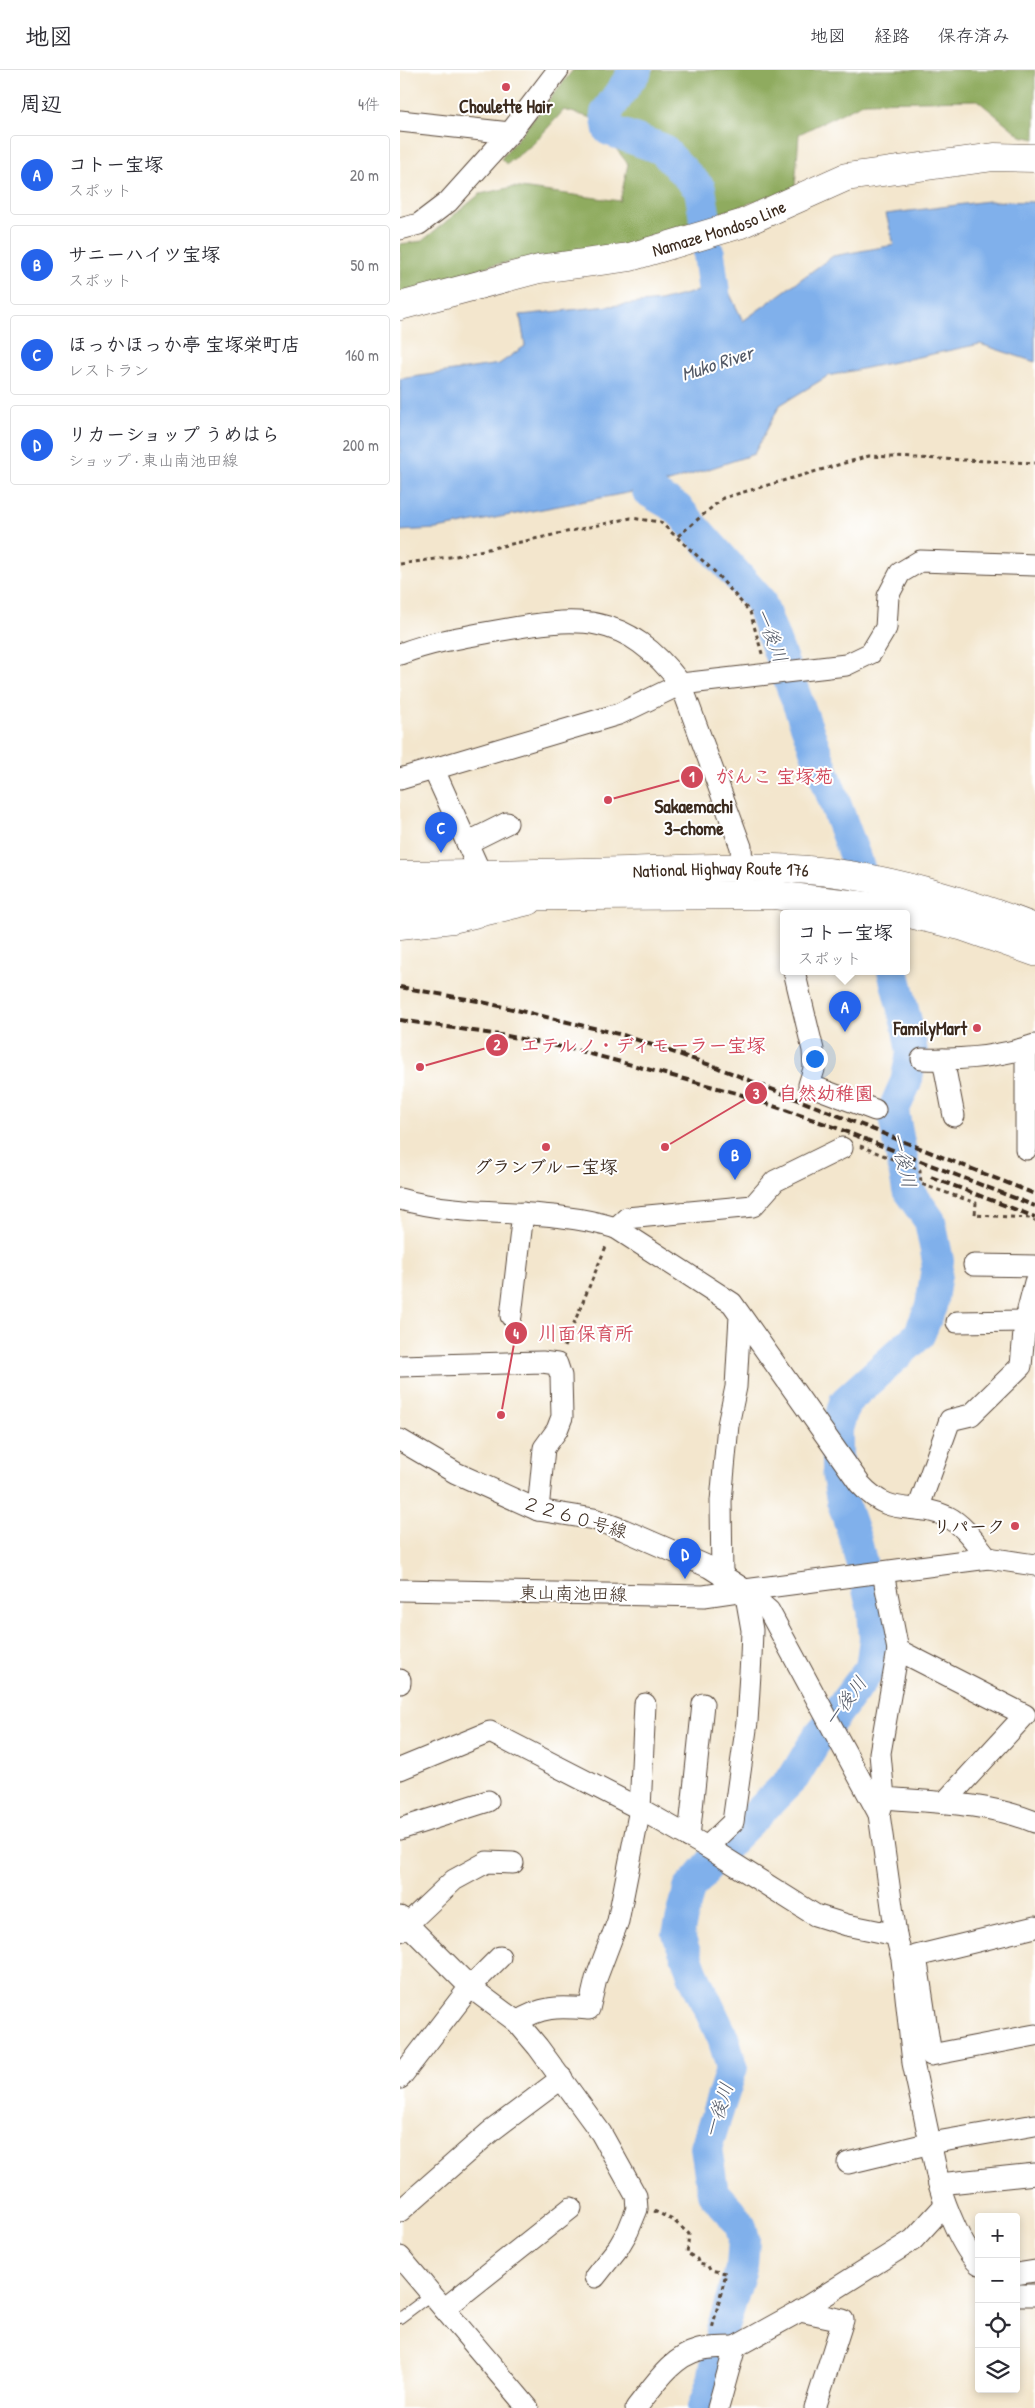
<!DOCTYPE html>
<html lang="ja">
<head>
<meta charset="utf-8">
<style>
  :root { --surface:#fff; --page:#f2f2f3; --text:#2b2b33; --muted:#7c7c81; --line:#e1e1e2; --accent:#2563eb }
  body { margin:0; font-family:"Patrick Hand","Klee One",sans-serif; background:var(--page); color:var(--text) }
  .controls { position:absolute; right:15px; bottom:15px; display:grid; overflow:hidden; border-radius:5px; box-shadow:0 2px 8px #0003 }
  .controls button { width:45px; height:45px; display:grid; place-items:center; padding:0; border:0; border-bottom:1px solid var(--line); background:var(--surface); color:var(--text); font:25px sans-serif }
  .you { position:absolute; left:414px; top:988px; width:18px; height:18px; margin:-12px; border:4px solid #fff; border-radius:50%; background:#1a73e8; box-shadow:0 0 0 8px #1a73e833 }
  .badge { display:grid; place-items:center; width:32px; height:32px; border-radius:50%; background:var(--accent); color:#fff; font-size:16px; font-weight:700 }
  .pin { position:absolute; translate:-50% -41px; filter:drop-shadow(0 1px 2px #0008) }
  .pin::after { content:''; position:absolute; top:26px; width:18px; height:15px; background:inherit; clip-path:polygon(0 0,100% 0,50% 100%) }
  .popup { position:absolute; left:380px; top:840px; width:130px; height:65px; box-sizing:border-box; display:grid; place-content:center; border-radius:5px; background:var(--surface); filter:drop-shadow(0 1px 4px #0005); font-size:16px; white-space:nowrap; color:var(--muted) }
  .popup b { font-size:19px; color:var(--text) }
  .popup::after { content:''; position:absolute; left:50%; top:100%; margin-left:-10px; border:10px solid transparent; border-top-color:var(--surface) }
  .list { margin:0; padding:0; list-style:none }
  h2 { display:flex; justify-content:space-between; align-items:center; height:65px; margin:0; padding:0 20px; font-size:21px }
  h2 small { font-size:16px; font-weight:400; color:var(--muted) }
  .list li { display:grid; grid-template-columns:32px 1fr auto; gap:15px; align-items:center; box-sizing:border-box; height:80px; margin:0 10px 10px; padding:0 10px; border:1px solid var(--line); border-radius:5px }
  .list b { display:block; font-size:19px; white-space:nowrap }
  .list p { margin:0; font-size:16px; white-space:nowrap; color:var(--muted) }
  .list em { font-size:16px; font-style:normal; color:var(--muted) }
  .icon { flex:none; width:28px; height:28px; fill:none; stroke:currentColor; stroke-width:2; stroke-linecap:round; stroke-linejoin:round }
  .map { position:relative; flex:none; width:635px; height:2338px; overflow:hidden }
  header { display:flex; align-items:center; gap:30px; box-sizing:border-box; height:70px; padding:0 25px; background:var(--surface); border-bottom:1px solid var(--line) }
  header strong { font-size:24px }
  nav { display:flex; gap:28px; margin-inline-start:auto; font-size:18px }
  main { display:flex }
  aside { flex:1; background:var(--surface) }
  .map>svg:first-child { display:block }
  .forest { fill:#8fab5e; stroke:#656a3e }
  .water { fill:#80b0eb; stroke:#5e6d84 }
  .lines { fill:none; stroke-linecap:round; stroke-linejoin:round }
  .river { stroke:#80b0eb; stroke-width:32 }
  .lane-casing { stroke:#574638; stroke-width:12 }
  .street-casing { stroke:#574638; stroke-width:23 }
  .secondary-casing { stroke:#574638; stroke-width:29 }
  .highway-casing { stroke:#574638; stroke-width:29 }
  .path { stroke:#574638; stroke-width:3; stroke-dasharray:4 4; stroke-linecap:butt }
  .lane { stroke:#fff; stroke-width:10 }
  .street { stroke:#fff; stroke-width:21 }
  .secondary { stroke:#fff; stroke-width:28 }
  .highway { stroke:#fff; stroke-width:28 }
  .rail { stroke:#3b2a1e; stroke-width:4; stroke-dasharray:8 4; stroke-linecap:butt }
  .poi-dot { fill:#d1495b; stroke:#fff; stroke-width:2 }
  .labels { text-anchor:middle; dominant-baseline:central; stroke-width:4; stroke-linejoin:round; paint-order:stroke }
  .poi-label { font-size:18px; font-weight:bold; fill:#3b2a1e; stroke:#fff }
  .street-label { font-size:18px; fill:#3b2a1e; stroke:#fff }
  .water-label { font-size:19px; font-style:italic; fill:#535966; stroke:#fff }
  .neighbourhood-label { font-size:19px; font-weight:bold; fill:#3b2a1e; stroke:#fff }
  .leader { fill:none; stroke:#d1495b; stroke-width:2 }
  .callout-dot { fill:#d1495b; stroke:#fff; stroke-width:2 }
  .mark-label { font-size:15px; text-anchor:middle; font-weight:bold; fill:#fff }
  .callout-label { font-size:19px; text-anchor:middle; font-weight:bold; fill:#d1495b; stroke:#fff; stroke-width:4; stroke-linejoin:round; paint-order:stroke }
</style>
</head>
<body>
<header>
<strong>地図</strong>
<nav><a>地図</a><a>経路</a><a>保存済み</a></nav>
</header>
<main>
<aside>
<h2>周辺<small>4件</small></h2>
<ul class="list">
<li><span class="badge">A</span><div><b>コトー宝塚</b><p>スポット</p></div><em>20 m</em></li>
<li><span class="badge">B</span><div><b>サニーハイツ宝塚</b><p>スポット</p></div><em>50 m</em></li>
<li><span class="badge">C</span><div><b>ほっかほっか亭 宝塚栄町店</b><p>レストラン</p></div><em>160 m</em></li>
<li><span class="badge">D</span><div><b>リカーショップ うめはら</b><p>ショップ · 東山南池田線</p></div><em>200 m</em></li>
</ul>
</aside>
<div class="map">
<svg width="635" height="2338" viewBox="0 0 635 2338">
  <rect width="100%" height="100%" fill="#fff"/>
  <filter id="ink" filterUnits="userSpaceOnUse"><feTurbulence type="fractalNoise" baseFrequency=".02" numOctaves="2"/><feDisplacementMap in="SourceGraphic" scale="10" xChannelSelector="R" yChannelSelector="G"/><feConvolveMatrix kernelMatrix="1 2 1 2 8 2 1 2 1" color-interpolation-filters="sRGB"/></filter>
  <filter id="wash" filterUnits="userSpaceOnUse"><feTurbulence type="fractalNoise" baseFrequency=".0096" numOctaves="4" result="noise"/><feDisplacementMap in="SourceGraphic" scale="20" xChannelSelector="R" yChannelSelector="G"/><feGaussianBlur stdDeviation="1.12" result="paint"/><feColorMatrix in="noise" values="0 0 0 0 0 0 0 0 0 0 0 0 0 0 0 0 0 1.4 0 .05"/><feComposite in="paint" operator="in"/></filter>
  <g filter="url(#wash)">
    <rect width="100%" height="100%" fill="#f3e6cd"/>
    <!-- forest -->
    <polygon class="forest" points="173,0 635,0 635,69 621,66 577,30 465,32 399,64 395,118 225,175 91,195 14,222 0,223 0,174 22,171 80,124 113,117 220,131 228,94 192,48 164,40 133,74 107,94 101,89"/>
    <!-- water -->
    <polygon class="water" points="588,131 635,132 635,292 580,274 428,306 380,335 354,384 248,419 37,459 0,461 0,309 99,294 125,276 120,245 260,231 325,214 343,251 433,186 494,175 486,144"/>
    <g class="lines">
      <!-- river -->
      <g class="river">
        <polyline points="236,0 206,43 209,60 262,79 300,119 306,155"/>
        <polyline points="309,184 319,261"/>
        <polyline points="244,375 248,421 277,438 360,531 472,833"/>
        <polyline points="303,2338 313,2310 322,2260 342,2196 344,2169 341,2157 330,2141 313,2123 306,2078 332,1997 323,1968 293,1904 278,1864 289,1819 329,1772 394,1707 416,1670 471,1598 475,1568 473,1540 456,1471 442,1430 437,1402 437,1359 445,1332 519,1265 531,1236 538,1191 530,1151 508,1120 493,1041 506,1012 512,983 508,959 493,901"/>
      </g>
    </g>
  </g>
  <g filter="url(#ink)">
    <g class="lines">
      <defs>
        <polyline id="lane" points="0,2248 32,2224"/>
        <g id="street">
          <polyline points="0,51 110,63"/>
          <polyline points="0,159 19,154 48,132 110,63 158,0"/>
          <path d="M0 584C31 572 63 567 96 561 179 546 225 541 281 614L341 777 343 812"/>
          <polyline points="34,700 81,804"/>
          <polyline points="0,709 219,644 281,614 446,595 471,583 486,558 488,526 500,503 520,491 635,495"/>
          <polyline points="67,773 107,753"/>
          <polyline points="394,901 413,980 414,999 409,1015 475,1040"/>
          <path d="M522 989C559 990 600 987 635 975"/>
          <polyline points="543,989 554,1046"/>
          <path d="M442 1078 375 1111 353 1136 227 1148 216 1158 332 1233 460 1414C493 1450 512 1430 548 1447 564 1455 577 1475 588 1488"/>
          <polyline points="626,1079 626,978"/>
          <path d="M0 1129C70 1149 146 1136 216 1158"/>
          <polyline points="574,1195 635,1196"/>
          <polyline points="111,1246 123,1143"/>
          <polyline points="557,1252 625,1251 635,1253"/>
          <polyline points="0,1296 142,1292 157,1294 161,1306 162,1347 157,1360 144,1378 138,1440"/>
          <polyline points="0,1370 56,1403 138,1440 194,1449 224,1460 309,1497 345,1520 588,1488 635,1495"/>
          <polyline points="518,1439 550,1350 571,1345 621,1296 625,1251 635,1212"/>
          <polyline points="483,1503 498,1580 625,1645 544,1733"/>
          <polyline points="322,1506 321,1431 328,1355 336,1317 340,1246"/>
          <polyline points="0,1520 304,1526 345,1520"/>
          <polyline points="345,1520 369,1541 479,1744"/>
          <path d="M498 1580 480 1683 484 1728C534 1732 588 1733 635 1752"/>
          <polyline points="0,1610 0,1613"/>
          <polyline points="0,1699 90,1662 240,1739 307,1777 333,1752 347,1652 351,1587 352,1560 345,1520"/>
          <polyline points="0,1759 88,1731"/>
          <polyline points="289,1767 303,1634"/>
          <polyline points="307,1777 415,1845 447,1855 496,1865 479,1744 484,1728"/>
          <polyline points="0,1847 70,1917 117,1952 138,1977 201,2063 236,2126 237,2139 228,2161 218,2178 195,2207"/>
          <polyline points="635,1857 516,1886 531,1985 635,1965"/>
          <polyline points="0,1861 54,1810 87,1792 113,1793"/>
          <polyline points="496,1865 502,1889 513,1993 539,2114"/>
          <path d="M117 1952C142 1935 160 1937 189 1939L196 1909 218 1851 240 1739 245 1634"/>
          <polyline points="0,2008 70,1917 100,1887"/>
          <polyline points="448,2093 531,2073 635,2055"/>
          <polyline points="0,2141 90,2062 162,2008"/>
          <polyline points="0,2187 128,2338"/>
          <path d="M579 2194C562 2179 545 2135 539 2114L635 2104"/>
          <polyline points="616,2204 635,2201"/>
          <polyline points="616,2225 635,2225"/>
          <polyline points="44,2239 171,2138"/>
          <polyline points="400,2241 443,2250 415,2338"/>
          <polyline points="335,2277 400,2241 513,2170 545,2135"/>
          <path d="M236 2338C253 2317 271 2287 299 2280 310 2277 323 2277 335 2277L318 2338"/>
        </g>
        <g id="secondary">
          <path id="s1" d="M0 236 139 199 230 187 341 154 446 107 594 87 635 88"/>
          <polyline points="0,855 53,849 129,831"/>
        </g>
        <g id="highway">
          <path id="s2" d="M0 805C76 804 151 803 227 801 301 798 376 793 450 805 513 815 576 835 635 858"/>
          <polyline points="0,827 374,825 484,838 564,857 635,882"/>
        </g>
      </defs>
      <!-- lane casing -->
      <use href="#lane" class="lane-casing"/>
      <!-- street casing -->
      <use href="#street" class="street-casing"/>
      <!-- secondary casing -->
      <use href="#secondary" class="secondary-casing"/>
      <!-- highway casing -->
      <use href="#highway" class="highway-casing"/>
      <!-- path -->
      <g class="path">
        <polyline points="278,466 323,428 469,386 635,393"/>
        <polyline points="0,494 56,486 231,448 260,452 314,501 350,542 363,587"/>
        <polyline points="460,1076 520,1100 521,1114 576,1133 575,1145 629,1148 635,1151"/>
        <polyline points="164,1277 207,1174"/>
        <polyline points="254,2141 273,2150 289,2164 287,2183 297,2189 299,2194 308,2196 310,2200 326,2203 312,2259"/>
      </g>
      <!-- lane -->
      <use href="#lane" class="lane"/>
      <!-- street -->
      <use href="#street" class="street"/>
      <!-- secondary -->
      <use href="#secondary" class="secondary"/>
      <!-- highway -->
      <use href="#highway" class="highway"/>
      <!-- rail -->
      <g class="rail">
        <polyline points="0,917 78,931 223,965 316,997 635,1124"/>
        <polyline points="0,950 107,966 176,980 336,1023 434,1057 635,1136"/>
        <polyline points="531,1107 635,1147"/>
      </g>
    </g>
  </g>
  <!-- markers -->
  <g class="poi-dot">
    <circle cx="106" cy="17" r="5"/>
    <circle cx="577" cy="958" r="5"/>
    <circle cx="146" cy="1077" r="5"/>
    <circle cx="615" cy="1456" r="5"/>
  </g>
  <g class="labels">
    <!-- poi labels -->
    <g class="poi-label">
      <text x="106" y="36">Choulette Hair</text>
      <text x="567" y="958" text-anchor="end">FamilyMart</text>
      <text x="146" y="1096">グランブルー宝塚</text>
      <text x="605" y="1456" text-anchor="end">リパーク</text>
    </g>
    <!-- street labels -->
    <g class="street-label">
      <text stroke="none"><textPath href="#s1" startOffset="329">Namaze Mondoso Line</textPath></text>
      <text stroke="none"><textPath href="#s2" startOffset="321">National Highway Route 176</textPath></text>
      <text transform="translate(175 1447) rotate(16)">２２６０号線</text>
      <text transform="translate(173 1523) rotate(1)">東山南池田線</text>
    </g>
    <!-- water labels -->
    <g class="water-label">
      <text transform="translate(317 293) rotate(-18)">Muko River</text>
      <text transform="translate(372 565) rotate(69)">一後川</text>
      <text transform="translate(504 1090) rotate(77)">一後川</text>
      <text transform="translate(445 1631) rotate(-53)">一後川</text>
      <text transform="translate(318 2040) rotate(-72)">一後川</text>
    </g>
    <!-- neighbourhood labels -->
    <g class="neighbourhood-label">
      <text x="294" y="736">Sakaemachi<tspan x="294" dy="22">3-chome</tspan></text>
    </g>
  </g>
  <!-- callouts -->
  <path class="leader" d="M208 730L292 707M20 997L97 975M265 1077L356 1023M101 1345L116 1263"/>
  <g class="callout-dot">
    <circle cx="208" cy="730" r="5"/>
    <circle cx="20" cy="997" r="5"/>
    <circle cx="265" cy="1077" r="5"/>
    <circle cx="101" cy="1345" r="5"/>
    <circle cx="292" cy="707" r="12"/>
    <circle cx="97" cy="975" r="12"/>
    <circle cx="356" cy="1023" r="12"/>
    <circle cx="116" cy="1263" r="12"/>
  </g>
  <g class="mark-label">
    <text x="292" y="712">1</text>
    <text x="97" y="980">2</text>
    <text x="356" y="1029">3</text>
    <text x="116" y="1269">4</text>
  </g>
  <g class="callout-label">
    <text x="374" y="713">がんこ 宝塚苑</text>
    <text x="243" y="982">エテルノ・ディモーラー宝塚</text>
    <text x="426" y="1030">自然幼稚園</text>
    <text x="186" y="1270">川面保育所</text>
  </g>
</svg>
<div class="controls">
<button>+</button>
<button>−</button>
<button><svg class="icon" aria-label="locate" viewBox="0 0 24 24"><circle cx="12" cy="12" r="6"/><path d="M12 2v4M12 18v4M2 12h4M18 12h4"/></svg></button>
<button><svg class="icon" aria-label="layers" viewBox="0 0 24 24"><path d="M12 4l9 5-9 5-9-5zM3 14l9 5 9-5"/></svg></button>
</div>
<div class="you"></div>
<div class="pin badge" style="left:445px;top:962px">A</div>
<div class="popup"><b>コトー宝塚</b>スポット</div>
<div class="pin badge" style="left:335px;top:1110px">B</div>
<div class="pin badge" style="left:41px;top:783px">C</div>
<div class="pin badge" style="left:285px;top:1509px">D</div>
</div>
</main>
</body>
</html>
